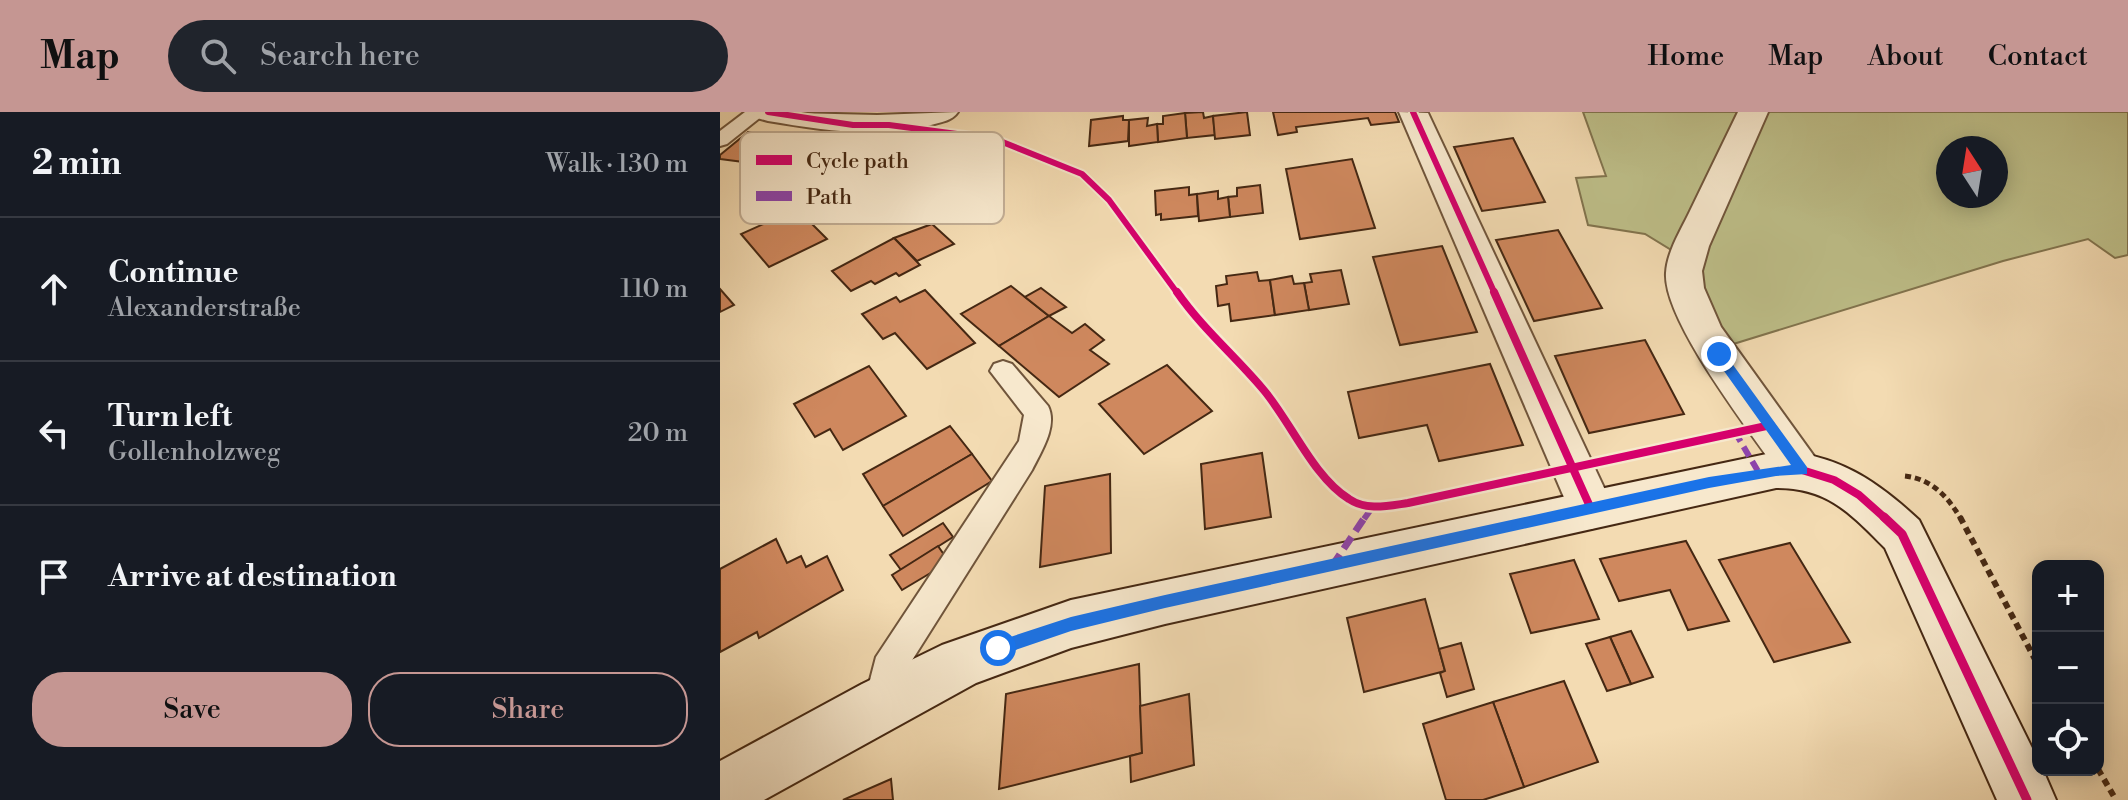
<!DOCTYPE html>
<html lang="en">
<head>
<meta charset="utf-8">
<style>
  :root { --surface:#171b24; --page:#20242c; --text:#f1f3f6; --muted:#9ea1a6; --line:#363941; --accent:#c59692 }
  body { margin:0; font-family:"Libre Bodoni",serif; background:var(--page); color:var(--text) }
  .controls { position:absolute; right:24px; bottom:24px; display:grid; overflow:hidden; border-radius:16px; box-shadow:0 4px 20px #0003 }
  .controls button { width:72px; height:72px; display:grid; place-items:center; padding:0; border:0; border-bottom:2px solid var(--line); background:var(--surface); color:var(--text); font:40px sans-serif }
  .compass { position:absolute; left:1216px; top:24px; width:72px; height:72px; border-radius:50%; background:var(--surface); box-shadow:0 4px 20px #0003; rotate:348deg }
  .stop { position:absolute; width:24px; height:24px; margin:-18px; border:6px solid #1a73e8; border-radius:50%; background:#fff }
  .stop.end { background:#1a73e8; border-color:#fff; box-shadow:0 2px 8px #0008 }
  .list { margin:0; padding:0; list-style:none }
  h2 { display:flex; justify-content:space-between; align-items:center; height:104px; margin:0; padding:0 32px; font-size:34px }
  h2 small { font-size:26px; font-weight:400; color:var(--muted) }
  .list li { display:grid; grid-template-columns:52px 1fr auto; gap:24px; align-items:center; box-sizing:border-box; height:144px; padding:0 32px; border-top:2px solid var(--line) }
  .list b { display:block; font-size:30px; white-space:nowrap }
  .list p { margin:0; font-size:26px; white-space:nowrap; color:var(--muted) }
  .list em { font-size:26px; font-style:normal; color:var(--muted) }
  .actions { display:flex; gap:16px; padding:24px 32px }
  .actions a { flex:1; padding:18px 0; border:2px solid var(--accent); border-radius:32px; text-align:center; font-size:28px; color:var(--accent) }
  .actions .main { background:var(--accent); color:#111 }
  .icon { flex:none; width:44px; height:44px; fill:none; stroke:currentColor; stroke-width:2; stroke-linecap:round; stroke-linejoin:round }
  .map { position:relative; flex:none; width:1408px; height:688px; overflow:hidden }
  header { display:flex; align-items:center; gap:48px; box-sizing:border-box; height:112px; padding:0 40px; background:var(--accent); color:#111 }
  header strong { font-size:38px }
  nav { display:flex; gap:44px; margin-inline-start:auto; font-size:28px }
  .search { width:560px; height:72px; background:var(--page); display:flex; align-items:center; gap:20px; box-sizing:border-box; padding:0 28px; border-radius:44px; color:var(--muted); font-size:30px }
  main { display:flex }
  aside { flex:1; background:var(--surface) }
  .map>svg:first-child { display:block }
  .green { fill:#bebf89; stroke:#82744e; stroke-width:2; fill-rule:evenodd }
  .building { fill:#cf885e; stroke:#452813; stroke-width:2 }
  .lines { fill:none; stroke-linecap:round; stroke-linejoin:round }
  .lane-casing { stroke:#70553b; stroke-width:4 }
  .street-casing { stroke:#70553b; stroke-width:4 }
  .secondary-casing { stroke:#452813; stroke-width:4 }
  .path-far1 { stroke:#452813; stroke-width:5; stroke-dasharray:6 4; stroke-linecap:butt }
  .path { stroke:#452813; stroke-width:6; stroke-dasharray:7 5; stroke-linecap:butt }
  .lane { fill:#f7e8cd; fill-rule:evenodd }
  .street { fill:#f7e8cd; fill-rule:evenodd }
  .secondary { fill:#f7e8cd; fill-rule:evenodd }
  .quiet-far1 { stroke:#8e44ad; stroke-width:6; stroke-dasharray:11 6; stroke-linecap:butt }
  .quiet { stroke:#8e44ad; stroke-width:7; stroke-dasharray:14 7; stroke-linecap:butt }
  .cycleway-far2-casing { stroke:#f7e8cd; stroke-width:10 }
  .cycleway-far1-casing { stroke:#f7e8cd; stroke-width:13 }
  .cycleway-casing { stroke:#f7e8cd; stroke-width:14 }
  .cycleway-far2 { stroke:#d6006c; stroke-width:6 }
  .cycleway-far1 { stroke:#d6006c; stroke-width:8 }
  .cycleway { stroke:#d6006c; stroke-width:9 }
  .route { fill:#1a73e8 }
  .key { fill:#f7e8cd; stroke:#c2ae95; stroke-width:2 }
  .key-label { font-size:22px; fill:#452813 }
</style>
</head>
<body>
<header>
<strong>Map</strong>
<div class="search"><svg class="icon" aria-label="search" viewBox="0 0 24 24"><circle cx="10" cy="10" r="6"/><path d="M15 15l6 6"/></svg>Search here</div>
<nav><a>Home</a><a>Map</a><a>About</a><a>Contact</a></nav>
</header>
<main>
<aside>
<h2>2 min<small>Walk · 130 m</small></h2>
<ul class="list">
<li><svg class="icon" aria-label="ahead" viewBox="0 0 24 24"><path d="M12 20V5M6 11l6-6 6 6"/></svg><div><b>Continue</b><p>Alexanderstraße</p></div><em>110 m</em></li>
<li><svg class="icon" aria-label="left" viewBox="0 0 24 24"><path d="M17 20v-9H6M10 6l-5 5 5 5"/></svg><div><b>Turn left</b><p>Gollenholzweg</p></div><em>20 m</em></li>
<li><svg class="icon" aria-label="arrive" viewBox="0 0 24 24"><path d="M6 21V4h12l-3 4 3 4H6"/></svg><div><b>Arrive at destination</b></div></li>
</ul>
<div class="actions"><a class="main">Save</a><a>Share</a></div>
</aside>
<div class="map">
<svg width="1408" height="688" viewBox="0 0 1408 688">
  <rect width="100%" height="100%" fill="#f3dbb2"/>
  <filter id="stains"><feTurbulence type="fractalNoise" baseFrequency=".0025" numOctaves="4"/><feColorMatrix values="0 0 0 0 .2 0 0 0 0 .09 0 0 0 0 .02 0 0 0 .5 -.17"/></filter>
  <radialGradient id="worn" r=".72"><stop offset=".6" stop-color="#630" stop-opacity="0"/><stop offset="1" stop-color="#630" stop-opacity=".3"/></radialGradient>
  <!-- green -->
  <g class="green">
    <polygon points="863,0 1021,0 953,139 925,122 868,113 856,66 886,64"/>
    <path d="M1044 0H1408V143L1395 146 1368 127 1283 149 1010 233C997 215 985 194 982 172 975 132 1026 39 1044 0ZM1228 36H1276V84H1228Z"/>
  </g>
  <!-- building -->
  <g class="building">
    <polygon points="483,0 484,6 493,4 495,23 467,26 465,1"/>
    <polygon points="527,0 530,23 495,27 493,4"/>
    <polygon points="553,0 675,0 679,10 651,13 648,6 576,15 577,20 558,23"/>
    <polygon points="465,1 467,26 438,30 437,12 443,12 443,4"/>
    <polygon points="403,4 403,8 409,8 408,29 369,34 371,8"/>
    <polygon points="428,6 427,14 437,12 438,30 409,34 409,8"/>
    <polygon points="28,20 102,31 65,63 23,57 31,51 0,47 0,43"/>
    <polygon points="793,26 825,90 762,99 734,35"/>
    <polygon points="632,47 655,116 580,127 566,57"/>
    <polygon points="540,73 543,101 510,105 508,85 517,84 517,76"/>
    <polygon points="469,75 469,83 477,82 478,104 441,108 441,102 436,103 435,79"/>
    <polygon points="498,79 498,87 508,85 510,105 479,109 477,82"/>
    <polygon points="77,97 107,127 49,155 21,122"/>
    <polygon points="212,112 234,132 197,149 174,126"/>
    <polygon points="838,118 882,196 814,209 776,128"/>
    <polygon points="174,126 200,153 179,164 176,161 155,172 151,169 131,179 112,159"/>
    <polygon points="722,134 757,220 680,233 653,145"/>
    <polygon points="621,158 629,192 589,198 584,171 592,170 590,162"/>
    <polygon points="537,160 539,169 550,168 555,203 511,209 509,192 498,194 496,174 507,172 506,164"/>
    <polygon points="572,164 574,172 584,171 589,198 555,203 550,168"/>
    <polygon points="291,174 329,204 279,234 241,202"/>
    <polygon points="321,176 346,195 329,204 305,185"/>
    <polygon points="0,177 14,193 0,200"/>
    <polygon points="205,178 255,231 207,257 175,221 163,227 142,202 176,185 180,190"/>
    <polygon points="329,204 352,221 365,212 384,228 370,238 389,252 339,285 279,234"/>
    <polygon points="925,228 964,302 869,321 835,244"/>
    <polygon points="770,252 803,333 719,349 707,313 639,326 628,280"/>
    <polygon points="447,253 492,299 424,342 379,292"/>
    <polygon points="149,254 186,304 123,338 110,317 95,325 74,292"/>
    <polygon points="230,314 252,342 163,394 143,362"/>
    <polygon points="542,341 551,405 485,417 481,352"/>
    <polygon points="252,342 272,369 183,424 163,394"/>
    <polygon points="390,362 391,441 320,455 325,374"/>
    <polygon points="223,411 233,425 181,458 170,443"/>
    <polygon points="56,427 67,451 81,444 86,455 107,444 123,478 39,526 37,520 0,540 0,457"/>
    <polygon points="966,429 1009,509 968,518 950,478 899,489 880,447"/>
    <polygon points="1070,431 1130,530 1054,550 999,448"/>
    <polygon points="218,434 229,450 182,478 172,463"/>
    <polygon points="854,448 879,507 811,521 790,462"/>
    <polygon points="705,487 725,559 644,580 627,506"/>
    <polygon points="911,519 933,565 911,572 890,525"/>
    <polygon points="890,525 911,572 887,579 866,532"/>
    <polygon points="741,531 754,577 727,585 720,561 725,559 719,537"/>
    <polygon points="419,552 422,641 279,677 286,582"/>
    <polygon points="844,569 878,650 804,675 773,590"/>
    <polygon points="469,582 474,653 411,670 410,644 422,641 420,594"/>
    <polygon points="773,590 804,675 763,688 726,688 703,612"/>
    <polygon points="171,667 173,688 123,688"/>
  </g>
  <g class="lines">
    <defs>
      <g id="lane">
        <polygon points="25,0 47,0 7,32 0,34 0,19"/>
        <path d="M283 249 292 252 328 294C338 314 321 340 312 358L184 561 173 603 161 608 149 603 144 591 156 545 299 329 304 303 270 259 274 252Z"/>
      </g>
      <g id="street">
        <path d="M33 0 157 3 238 0C232 9 221 10 211 13 156 27 102 18 48 9L37 6Z"/>
        <polygon points="679,0 708,1 894,397 887,411 871,417 855,411"/>
        <path d="M1018 0H1048L989 134 982 159 984 176 1001 215 1104 358 1098 371 1082 376 1066 371C1036 327 943 210 946 161 947 140 961 118 970 99 986 66 1002 33 1018 0Z"/>
      </g>
      <path id="secondary" d="M1056 340C1115 340 1157 369 1199 408L1318 648V658H1323L1336 688H1277L1165 436C1130 401 1108 376 1056 376L445 512 351 536 256 571 44 688H0V649L142 572 222 533 351 488Z"/>
    </defs>
    <!-- lane casing -->
    <use href="#lane" class="lane-casing"/>
    <!-- street casing -->
    <use href="#street" class="street-casing"/>
    <!-- secondary casing -->
    <use href="#secondary" class="secondary-casing"/>
    <!-- path-far1 -->
    <path class="path-far1" d="M1185 364C1212 367 1228 385 1241 407"/>
    <!-- path -->
    <g class="path">
      <polyline points="1240,405 1318,553"/>
      <polyline points="1378,657 1396,688"/>
    </g>
    <!-- lane -->
    <use href="#lane" class="lane"/>
    <!-- street -->
    <use href="#street" class="street"/>
    <!-- secondary -->
    <use href="#secondary" class="secondary"/>
    <!-- quiet-far1 -->
    <g class="quiet-far1">
      <polyline points="1015,320 1039,361"/>
      <polyline points="644,407 652,396"/>
    </g>
    <!-- quiet -->
    <polyline class="quiet" points="612,454 645,405"/>
    <defs>
      <g id="cycleway-far2">
        <polyline points="48,0 133,13 169,13 275,27 362,62 389,88 458,182"/>
        <polyline points="693,0 775,182"/>
      </g>
      <g id="cycleway-far1">
        <path d="M457 180C482 216 514 243 542 276 570 308 593 365 629 387 647 399 667 394 688 391L1051 313 1082 358 1114 368 1139 383 1166 407"/>
        <polyline points="774,180 871,397"/>
      </g>
      <polyline id="cycleway" points="1164,405 1182,422 1307,688"/>
    </defs>
    <!-- cycleway-far2 casing -->
    <use href="#cycleway-far2" class="cycleway-far2-casing"/>
    <!-- cycleway-far1 casing -->
    <use href="#cycleway-far1" class="cycleway-far1-casing"/>
    <!-- cycleway casing -->
    <use href="#cycleway" class="cycleway-casing"/>
    <!-- cycleway-far2 -->
    <use href="#cycleway-far2" class="cycleway-far2"/>
    <!-- cycleway-far1 -->
    <use href="#cycleway-far1" class="cycleway-far1"/>
    <!-- cycleway -->
    <use href="#cycleway" class="cycleway"/>
  </g>
  <!-- route -->
  <polygon class="route" points="999,237 1003,239 1087,355 1087,362 1056,364 989,376 445,496 351,519 278,544 271,536 278,529 351,505 445,483 989,365 1071,353 994,245 993,242"/>
  <!-- legend -->
  <rect x="20" y="20" width="264" height="92" rx="12" class="key"/>
  <rect x="36" y="43" width="36" height="10" fill="#d6006c"/>
  <rect x="36" y="79" width="36" height="10" fill="#8e44ad"/>
  <g class="key-label">
    <text x="86" y="56">Cycle path</text>
    <text x="86" y="92">Path</text>
  </g>
  <rect width="100%" height="100%" filter="url(#stains)"/>
  <rect width="100%" height="100%" fill="url(#worn)"/>
</svg>
<div class="controls">
<button>+</button>
<button>−</button>
<button><svg class="icon" aria-label="locate" viewBox="0 0 24 24"><circle cx="12" cy="12" r="6"/><path d="M12 2v4M12 18v4M2 12h4M18 12h4"/></svg></button>
</div>
<svg class="compass" viewBox="-18 -18 36 36"><path d="M0-13l5 13h-10z" fill="#e53935"/><path d="M0 13l5-13h-10z" fill="#9ea1a6"/></svg>
<div class="stop" style="left:278px;top:536px"></div>
<div class="stop end" style="left:999px;top:242px"></div>
</div>
</main>
</body>
</html>
